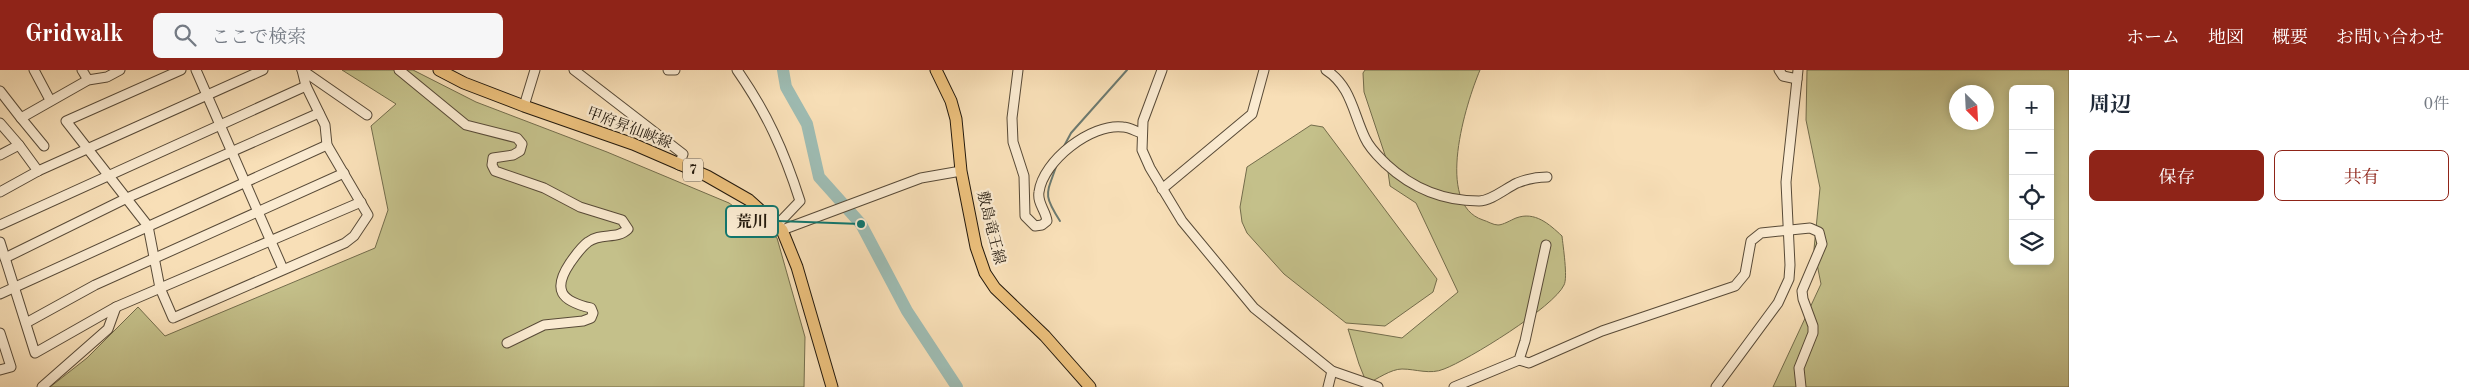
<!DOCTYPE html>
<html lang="ja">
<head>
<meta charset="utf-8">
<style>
  :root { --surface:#fff; --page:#f6f6f7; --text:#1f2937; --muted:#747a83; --line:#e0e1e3; --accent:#8f2418 }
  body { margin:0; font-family:"Old Standard TT","Noto Serif JP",serif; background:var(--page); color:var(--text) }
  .controls { position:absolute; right:15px; top:15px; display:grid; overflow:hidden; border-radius:8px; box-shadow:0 2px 8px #0003 }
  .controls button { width:45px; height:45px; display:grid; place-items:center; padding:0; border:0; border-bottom:1px solid var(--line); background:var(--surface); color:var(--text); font:25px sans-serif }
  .compass { position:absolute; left:1949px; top:15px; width:45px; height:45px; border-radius:50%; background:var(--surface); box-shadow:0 2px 8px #0003; rotate:156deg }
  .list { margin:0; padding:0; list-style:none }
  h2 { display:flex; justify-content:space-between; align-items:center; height:65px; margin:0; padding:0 20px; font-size:21px }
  h2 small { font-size:16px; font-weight:400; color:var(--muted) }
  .actions { display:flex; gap:10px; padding:15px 20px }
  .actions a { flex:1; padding:11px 0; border:1px solid var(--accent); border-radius:8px; text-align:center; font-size:18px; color:var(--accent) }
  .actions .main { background:var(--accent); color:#fff }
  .icon { flex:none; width:28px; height:28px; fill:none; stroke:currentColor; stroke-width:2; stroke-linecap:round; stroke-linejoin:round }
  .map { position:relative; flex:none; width:2069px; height:317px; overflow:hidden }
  header { display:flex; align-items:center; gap:30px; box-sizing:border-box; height:70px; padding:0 25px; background:var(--accent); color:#fff }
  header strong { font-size:24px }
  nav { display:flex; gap:28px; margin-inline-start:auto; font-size:18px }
  .search { width:350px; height:45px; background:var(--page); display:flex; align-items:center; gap:12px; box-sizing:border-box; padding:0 18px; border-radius:8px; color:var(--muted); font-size:19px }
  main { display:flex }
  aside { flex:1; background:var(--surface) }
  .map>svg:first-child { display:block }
  .green { fill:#c4c08a; stroke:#736c4b; fill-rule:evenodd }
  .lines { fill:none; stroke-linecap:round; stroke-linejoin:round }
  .stream { stroke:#6c7a70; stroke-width:2 }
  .river { stroke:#9ebcb3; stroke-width:12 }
  .minor-casing { stroke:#584a37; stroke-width:11 }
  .major-casing { stroke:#22180c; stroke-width:13 }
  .minor { stroke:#faead0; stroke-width:9 }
  .major { stroke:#ecc07c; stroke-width:11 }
  .labels { text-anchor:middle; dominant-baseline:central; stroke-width:4.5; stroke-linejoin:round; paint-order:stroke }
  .shield { fill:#faead0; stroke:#635747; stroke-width:1 }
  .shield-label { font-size:14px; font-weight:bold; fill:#22180c }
  .street-label { font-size:15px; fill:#22180c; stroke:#faead0 }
  .leader { fill:none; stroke:#0f766e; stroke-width:2 }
  .callout-dot { fill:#0f766e; stroke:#faead0; stroke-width:2 }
  .callout { fill:#faead0; stroke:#0f766e; stroke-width:2 }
  .callout-label { font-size:16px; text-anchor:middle; font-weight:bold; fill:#22180c }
</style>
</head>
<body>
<header>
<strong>Gridwalk</strong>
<div class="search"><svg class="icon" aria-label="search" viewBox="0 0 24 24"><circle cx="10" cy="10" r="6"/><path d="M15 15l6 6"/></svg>ここで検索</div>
<nav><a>ホーム</a><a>地図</a><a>概要</a><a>お問い合わせ</a></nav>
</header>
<main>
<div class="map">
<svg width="2069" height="317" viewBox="0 0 2069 317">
  <rect width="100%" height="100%" fill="#f8dfb7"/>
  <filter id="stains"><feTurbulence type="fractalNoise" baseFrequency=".004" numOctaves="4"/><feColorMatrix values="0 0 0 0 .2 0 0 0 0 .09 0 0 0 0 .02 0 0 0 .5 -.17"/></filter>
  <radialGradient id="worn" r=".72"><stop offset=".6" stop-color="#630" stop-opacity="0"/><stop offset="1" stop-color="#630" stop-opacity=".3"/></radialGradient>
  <!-- green -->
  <g class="green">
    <polygon points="342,0 413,0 476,32 607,82 729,133 777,168 805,267 804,317 50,317 87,288 138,237 165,266 375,178 388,140 371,56 396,34"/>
    <path d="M1365 0H1480C1466 33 1434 134 1483 150 1487 151 1493 155 1498 155 1503 155 1511 150 1516 148 1535 141 1549 154 1562 166 1563 176 1568 208 1564 215 1554 237 1468 290 1444 299 1430 305 1416 299 1402 299 1391 299 1377 309 1367 314L1359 294 1348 259 1402 268 1458 222 1416 133 1390 116 1386 88 1364 22 1363 3Z"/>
    <path d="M1807 0H2069V317H1773L1821 214 1814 179 1820 118 1806 50ZM2013 19H2050V191H2013ZM1956 22H1986V52H1956Z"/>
    <polygon points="1311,55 1323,57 1437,209 1433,222 1385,256 1346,253 1284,204 1247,163 1242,152 1240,137 1247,97"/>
  </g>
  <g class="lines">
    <!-- stream -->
    <g class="stream">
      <polyline points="1063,78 1071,63 1127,0"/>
      <path d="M1057 94C1047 124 1042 123 1060 151"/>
    </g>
    <!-- river -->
    <polyline class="river" points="783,0 786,17 807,54 819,107 861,154 907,241 957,317"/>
    <defs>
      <g id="minor">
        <polyline points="34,0 50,30"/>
        <polyline points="82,0 88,10"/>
        <polyline points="181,0 66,51 148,156 160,218 173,248 345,173 354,166 368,145 327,75 325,55 306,16 302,0"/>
        <polyline points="196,0 283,199"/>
        <polyline points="302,0 367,45"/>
        <path d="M399 0 466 55 517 68 522 74 520 81 513 85 493 88 492 95 495 101 544 118 580 137 622 150 628 159C617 170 601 162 588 172 581 177 575 186 570 193 552 220 561 231 591 238L593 243 591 248 583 251 544 255 507 273"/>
        <polyline points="574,0 683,84 679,95"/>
        <polyline points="668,0 675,0"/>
        <path d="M737 0C767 43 784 81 800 131L777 155"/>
        <path d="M1018 0 1012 48 1013 72 1024 106 1025 146 1035 156 1042 155 1047 151C1046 141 1037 133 1039 122 1043 91 1091 53 1123 57 1129 57 1135 61 1141 63"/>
        <polyline points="1162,0 1143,51 1142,80 1150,98 1182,151 1254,238 1332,301 1378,317"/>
        <path d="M1326 0C1351 16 1353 43 1365 68 1370 79 1378 86 1386 94 1413 119 1443 131 1479 131 1491 131 1506 118 1517 113 1527 109 1536 107 1547 107"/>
        <polyline points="1779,0 1783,6 1797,9"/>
        <polyline points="0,21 21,48 88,10 107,7 120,0"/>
        <polyline points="524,36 535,0"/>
        <polyline points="21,48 44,76"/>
        <polyline points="0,53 19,75 38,101"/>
        <polyline points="0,85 19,75"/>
        <polyline points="1162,119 1252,44 1264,0"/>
        <polyline points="0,122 38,101 263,0"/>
        <polyline points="0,155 306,16"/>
        <polyline points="782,160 921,108 961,101"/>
        <polyline points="0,172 35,283 116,237 361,132"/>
        <polyline points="5,188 127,128 319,43"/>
        <polyline points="0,224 327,75"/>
        <polyline points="26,253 95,215 344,103"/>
        <polyline points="0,263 11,297 0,300"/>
        <polyline points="1519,290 1529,293 1602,261 1735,216 1745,204 1751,171 1761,163 1810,158 1819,162 1822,174 1802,221 1803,229 1813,256 1813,263 1799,298 1801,317"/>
        <polyline points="42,317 108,259 116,237"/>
        <polyline points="1328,317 1332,301"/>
        <polyline points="1454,317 1519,290 1525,271 1546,175"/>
        <polyline points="1716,317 1778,233 1789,209 1790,195 1786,112 1798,0"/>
      </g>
      <g id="major">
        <polyline points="439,0 464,13 524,36 633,74 707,106 749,130 782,160 797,197 832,317"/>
        <polyline points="936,0 951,31 956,49 961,101 976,177 985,203 995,218 1045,266 1090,317"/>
      </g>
    </defs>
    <!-- minor casing -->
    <use href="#minor" class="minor-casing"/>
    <!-- major casing -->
    <use href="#major" class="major-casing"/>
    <!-- minor -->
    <use href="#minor" class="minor"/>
    <!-- major -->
    <use href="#major" class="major"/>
  </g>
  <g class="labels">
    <!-- shield labels -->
    <rect class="shield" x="683" y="88.5" width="20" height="23" rx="4"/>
    <g class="shield-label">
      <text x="693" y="100">7</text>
    </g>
    <!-- street labels -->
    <g class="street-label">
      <text transform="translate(629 59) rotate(21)">甲府昇仙峡線</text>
      <text transform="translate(990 158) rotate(76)">敷島竜王線</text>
    </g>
  </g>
  <!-- callouts -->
  <path class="leader" d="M861 154L778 151"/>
  <circle class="callout-dot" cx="861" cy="154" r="5"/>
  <rect class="callout" x="726" y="136" width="52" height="31" rx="5"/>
  <g class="callout-label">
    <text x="752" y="157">荒川</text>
  </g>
  <rect width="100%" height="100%" filter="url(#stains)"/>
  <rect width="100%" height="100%" fill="url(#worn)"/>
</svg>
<div class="controls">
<button>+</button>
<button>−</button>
<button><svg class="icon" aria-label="locate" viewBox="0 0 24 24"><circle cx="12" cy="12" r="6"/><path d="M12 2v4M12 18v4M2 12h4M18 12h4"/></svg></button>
<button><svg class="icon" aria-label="layers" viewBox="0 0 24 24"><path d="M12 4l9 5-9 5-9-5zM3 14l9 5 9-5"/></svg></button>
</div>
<svg class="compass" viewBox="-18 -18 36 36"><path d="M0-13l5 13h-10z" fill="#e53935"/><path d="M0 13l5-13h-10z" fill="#747a83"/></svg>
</div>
<aside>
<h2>周辺<small>0件</small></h2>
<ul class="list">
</ul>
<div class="actions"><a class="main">保存</a><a>共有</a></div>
</aside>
</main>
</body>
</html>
